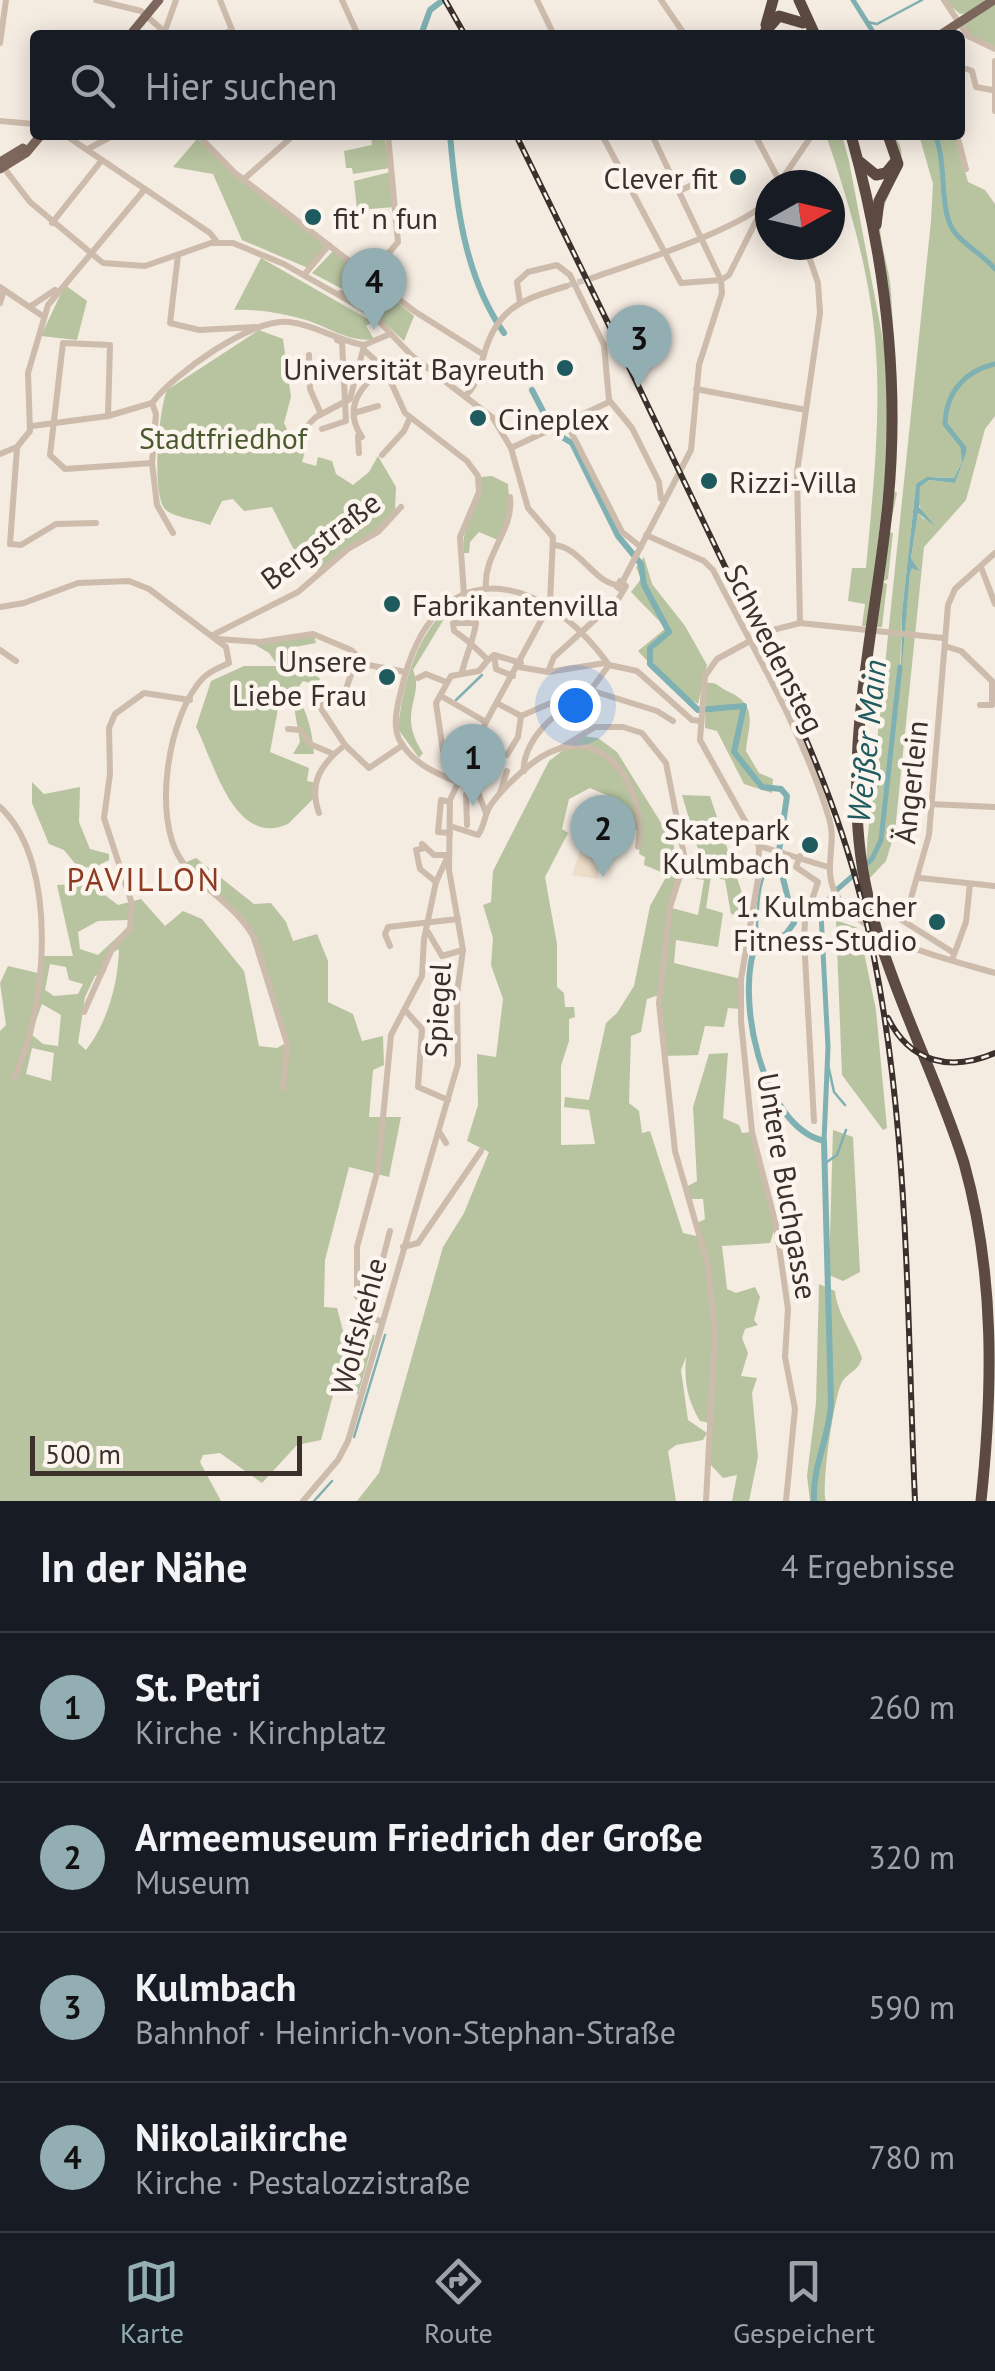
<!DOCTYPE html>
<html lang="de">
<head>
<meta charset="utf-8">
<style>
  :root { --surface:#171b24; --page:#242831; --text:#f1f3f6; --muted:#9ea1a6; --line:#363941; --accent:#92aeb2 }
  body { margin:0; font-family:"PT Sans",sans-serif; background:var(--page); color:var(--text) }
  .compass { position:absolute; left:755px; top:170px; width:90px; height:90px; border-radius:50%; background:var(--surface); box-shadow:0 5px 25px #0003; rotate:82deg }
  .scale { position:absolute; left:30px; bottom:25px; width:272px; box-sizing:border-box; padding-left:10px; border:5px solid #3b302b; border-top:0; font-size:28px; line-height:35px; white-space:nowrap; color:#3b302b; -webkit-text-stroke:8px #fbf5ee; paint-order:stroke }
  .you { position:absolute; left:575px; top:705px; width:35px; height:35px; margin:-25px; border:8px solid #fff; border-radius:50%; background:#1a73e8; box-shadow:0 0 0 15px #1a73e833 }
  .badge { display:grid; place-items:center; width:65px; height:65px; border-radius:50%; background:var(--accent); color:#111; font-size:32px; font-weight:700 }
  .pin { position:absolute; translate:-50% -82px; filter:drop-shadow(0 2px 5px #0008) }
  .pin::after { content:''; position:absolute; top:52px; width:35px; height:30px; background:inherit; clip-path:polygon(0 0,100% 0,50% 100%) }
  .list { margin:0; padding:0; list-style:none }
  h2 { display:flex; justify-content:space-between; align-items:center; height:130px; margin:0; padding:0 40px; font-size:42px }
  h2 small { font-size:32px; font-weight:400; color:var(--muted) }
  .list li { display:grid; grid-template-columns:65px 1fr auto; gap:30px; align-items:center; box-sizing:border-box; height:150px; padding:0 40px; border-top:2px solid var(--line) }
  .list b { display:block; font-size:38px; white-space:nowrap }
  .list p { margin:0; font-size:32px; white-space:nowrap; color:var(--muted) }
  .list em { font-size:32px; font-style:normal; color:var(--muted) }
  .icon { flex:none; width:55px; height:55px; fill:none; stroke:currentColor; stroke-width:2; stroke-linecap:round; stroke-linejoin:round }
  .map { position:relative; flex:none; width:995px; height:1501px; overflow:hidden }
  .search { position:absolute; background:var(--surface); box-shadow:0 5px 25px #0003; left:30px; right:30px; top:30px; height:110px; display:flex; align-items:center; gap:25px; box-sizing:border-box; padding:0 35px; border-radius:10px; color:var(--muted); font-size:38px }
  .sheet { height:730px; background:var(--surface) }
  nav { display:flex; justify-content:space-around; align-items:center; box-sizing:border-box; height:140px; border-top:2px solid var(--line); background:var(--surface); font-size:28px; color:var(--muted) }
  nav a { display:grid; justify-items:center; gap:5px }
  nav .on { color:var(--accent) }
  .map>svg:first-child { display:block }
  .green { fill:#b8c4a0; fill-rule:evenodd }
  .plaza { fill:#ecdcc8 }
  .water { fill:#7fb0b2 }
  .lines { fill:none; stroke-linecap:round; stroke-linejoin:round }
  .stream { stroke:#7fb0b2; stroke-width:2.5 }
  .canal { stroke:#7fb0b2; stroke-width:5 }
  .river { stroke:#7fb0b2; stroke-width:6 }
  .minor-tunnel { stroke:#cfc6bd; stroke-width:6; stroke-dasharray:6 3; stroke-linecap:butt }
  .minor { stroke:#cdbbac; stroke-width:6 }
  .major { stroke:#7d675c; stroke-width:9 }
  .highway { stroke:#5c4a42; stroke-width:11 }
  .rail-casing { stroke:#3b302b; stroke-width:6 }
  .rail { stroke:#fbf5ee; stroke-width:2.5; stroke-dasharray:8; stroke-linecap:butt }
  .poi-dot { fill:#1f5a5e; stroke:#fbf5ee; stroke-width:4 }
  .labels { text-anchor:middle; dominant-baseline:central; stroke-width:9; stroke-linejoin:round; paint-order:stroke }
  .poi-label { font-size:30px; fill:#3b302b; stroke:#fbf5ee; text-anchor:end }
  .park-label { font-size:30px; fill:#4a5a2e; stroke:#fbf5ee }
  .street-label { font-size:30px; fill:#3b302b; stroke:#fbf5ee }
  .water-label { font-size:32px; font-style:italic; fill:#1f5a5e; stroke:#fbf5ee }
  .neighbourhood-label { font-size:32px; letter-spacing:2.5px; fill:#8c3b22; stroke:#fbf5ee }
</style>
</head>
<body>
<div class="map">
<svg width="995" height="1501" viewBox="0 0 995 1501">
  <rect width="100%" height="100%" fill="#f4ebe1"/>
  <!-- green -->
  <g class="green">
    <polygon points="944,0 995,0 995,49 968,36 958,23 971,13 960,14"/>
    <polygon points="384,135 390,168 353,174 352,168 346,168 344,151 372,145 371,136"/>
    <path d="M826 135H842L849 161 887 361 888 449 869 626H862L865 604 848 601 852 568H866C874 479 885 388 870 299 861 242 844 189 826 135Z"/>
    <path d="M891 135C920 152 880 199 880 225 880 246 890 270 891 292 895 358 895 425 893 491L897 493 889 532 893 533 888 579 882 582 887 584 882 627H875L893 444 891 360 878 217 900 165Z"/>
    <path d="M919 135H955L968 182 985 190 995 204V416L985 429 966 500 924 547 895 831 886 861 868 880C863 848 873 806 874 771L931 221 933 184ZM961 444 967 451 955 483 929 480 920 487 918 502 925 520 918 513 911 558 920 573 912 567 910 573 900 674 902 613 916 484 934 477 954 478 962 462Z"/>
    <polygon points="197,139 327,246 308,268 242,240 213,174 173,167"/>
    <polygon points="390,172 395,207 357,210 354,181"/>
    <polygon points="333,251 354,266 348,275 352,287 348,292 312,273"/>
    <path d="M261 258 373 322 366 326 374 339C349 343 329 327 306 320 282 313 259 309 234 310Z"/>
    <polygon points="374,283 414,316 404,341 359,300"/>
    <polygon points="65,285 87,301 77,340 41,336"/>
    <path d="M259 330 283 339 291 397 284 423 290 436 306 448 302 462 316 466 318 457 332 461 336 474 353 485 369 472 378 456 396 487 395 511 376 531 319 572 293 548 272 507 244 511 233 499 222 501 210 525C198 520 172 517 165 509 151 494 159 409 167 390Z"/>
    <path d="M492 476 508 484 510 512 498 540 479 532 470 542 469 553H464C459 525 483 504 480 477Z"/>
    <polygon points="644,557 652,584 685,626 707,665 698,704 674,689 638,651 666,628 631,592 641,579 636,567"/>
    <path d="M459 600 460 608 447 614 413 670C425 698 396 711 423 753L419 758 398 729C403 684 417 626 459 600Z"/>
    <path d="M314 636 316 643 290 648 320 679 317 685 303 681 295 692C308 714 312 729 314 754H293L300 742 294 707 285 703 278 709 270 752 309 768 307 781 316 783 314 798 288 824C234 848 214 762 196 727L211 681 244 666H278L269 653 254 644Z"/>
    <path d="M706 683C718 682 718 687 727 691 760 705 748 725 746 751L759 773 773 779 772 793 744 784 717 731 705 728Z"/>
    <path d="M582 736 598 738 617 752 673 842 680 879 668 907 698 915 704 880 684 877 687 858 700 856 682 795 710 796 747 908 746 917 731 914 725 880 711 876 706 908 723 913 718 947 676 940 674 963 741 979 740 1009 728 1008 724 1027 705 1026 698 1055 664 1056 659 995 647 999 641 1032 631 1036 629 1103 639 1111 642 1133 650 1131 683 1233 701 1237 695 1224 705 1219 703 1199H688L686 1187 697 1181 693 1107 709 1054 728 1053 723 1118 739 1125 742 1133 752 1132 776 1225 770 1243 722 1246 727 1289 736 1293 755 1287 760 1297 754 1320 758 1325 745 1329 742 1338 748 1353 741 1376 757 1378 752 1393 758 1457 749 1501H732L737 1475 723 1478 709 1463 710 1423 700 1421C687 1399 684 1381 686 1357L681 1370 688 1420 707 1433 703 1440 676 1445 668 1451 676 1501H357L379 1473 443 1247 464 1213 489 1152 467 1141 478 1105 477 1054 496 1057 503 999 491 965 493 938 483 905 491 902 493 871 549 761ZM590 788 611 797 632 829 642 832 639 854 645 857 644 865 661 872 665 879 650 906 634 986 617 1013 606 1023 589 1100 565 1097 564 1107 589 1110 595 1144 561 1145V1066L569 1041V1019L575 1017 574 1007H565L564 993 557 987V944L545 877 568 833 562 829 569 799Z"/>
    <polygon points="32,782 44,794 80,787 79,822 90,849 109,854 109,860 93,868 77,866 64,850 49,844 32,803"/>
    <path d="M196 858 254 904 271 903 286 922 293 941 317 934 328 961V1002L353 1014 362 1041 383 1036 384 1065 373 1070 369 1117H401L389 1177 349 1167 325 1260 324 1307 337 1308 343 1331 375 1335 358 1395 336 1384 321 1440 297 1445 262 1483 220 1453 203 1455 200 1462 221 1501H0V1031L6 1025 0 983 8 966 38 973 39 956H73L57 885 89 883 118 905 141 899 165 926 183 911 202 919 244 971 259 1046 277 1048 286 1043 246 923 184 863ZM128 920V927L98 955 80 949 78 932 98 921ZM119 949C118 985 107 1023 86 1050L78 1043 85 997 95 976 105 973 112 953ZM50 964 66 967 69 980 83 984 78 994 54 996 45 990ZM42 1004 61 1015 58 1046 43 1044 31 1034ZM32 1048 54 1053 51 1081 26 1074Z"/>
    <polygon points="836,920 858,928 861,938 876,1010 887,1128 883,1130 842,1075"/>
    <polygon points="833,1130 853,1137 860,1272 843,1281 829,1275"/>
    <path d="M819 1284 835 1291C837 1314 854 1335 862 1358 858 1372 848 1372 842 1382 834 1396 821 1486 826 1501H810L807 1476 816 1403Z"/>
  </g>
  <!-- plaza -->
  <polygon class="plaza" points="581,848 599,849 598,879 572,875"/>
  <!-- water -->
  <polygon class="water" points="960,443 967,451 955,483 929,480 920,487 919,507 935,526 918,513 911,558 920,572 912,568 910,573 901,675 902,613 916,484 927,477 954,478 962,462"/>
  <g class="lines">
    <!-- stream -->
    <g class="stream">
      <polyline points="867,22 877,24 922,0"/>
      <polyline points="456,700 482,675"/>
      <path d="M757 941C757 919 756 868 778 858"/>
      <polyline points="827,1060 834,1092 845,1105"/>
      <polyline points="824,1164 837,1155 846,1130"/>
      <polyline points="354,1437 385,1335"/>
      <polyline points="314,1501 332,1481"/>
    </g>
    <!-- canal -->
    <g class="canal">
      <polyline points="853,0 875,35"/>
      <path d="M935 135C947 163 939 208 953 230 964 246 983 254 995 269"/>
      <path d="M964 448 945 424C946 392 965 371 995 364"/>
      <polyline points="824,1141 828,1047 821,914 832,894 872,859 881,840 900,667"/>
    </g>
    <!-- river -->
    <g class="river">
      <polyline points="421,35 430,10 443,0"/>
      <path d="M450 135C456 203 464 276 504 333"/>
      <polyline points="532,390 548,421"/>
      <path d="M555 433 572 443 618 536 641 564 644 585 669 632 650 648V664L698 710 744 706 734 752 762 787 781 789 787 796 778 858 794 923 785 935 757 941C734 994 761 1126 824 1141L831 1402C830 1437 812 1465 814 1501"/>
    </g>
    <!-- minor-tunnel -->
    <polyline class="minor-tunnel" points="569,285 592,278"/>
    <!-- minor -->
    <g class="minor">
      <polyline points="96,0 141,11 168,35"/>
      <polyline points="220,0 234,35"/>
      <polyline points="342,0 358,35"/>
      <polyline points="537,0 554,35"/>
      <polyline points="661,0 685,35"/>
      <polyline points="944,0 968,36 995,49"/>
      <polyline points="165,31 176,0"/>
      <polyline points="221,35 232,30"/>
      <polyline points="0,43 6,0"/>
      <polyline points="995,61 995,111"/>
      <polyline points="967,69 972,71 976,87 992,90"/>
      <polyline points="0,121 34,124"/>
      <polyline points="65,135 210,233 217,242"/>
      <polyline points="198,135 235,173 414,311 484,355"/>
      <polyline points="602,135 681,283 721,280"/>
      <polyline points="755,135 781,184"/>
      <polyline points="957,135 966,169"/>
      <polyline points="88,149 114,135"/>
      <polyline points="1,164 30,202 103,263 145,266 211,243 233,243 284,264 372,314 412,356 493,418 511,448 528,508 553,537 550,604 486,722 450,800 449,870 463,950 457,993 458,1064 348,1441 338,1460 303,1501"/>
      <polyline points="244,179 294,135"/>
      <polyline points="778,185 812,135"/>
      <polyline points="679,191 714,175"/>
      <polyline points="52,223 102,160"/>
      <polyline points="178,255 170,323 199,330 256,327"/>
      <polyline points="304,275 329,245"/>
      <path d="M592 278C629 265 749 227 770 198"/>
      <polyline points="721,280 729,275 762,209"/>
      <polyline points="0,287 44,317"/>
      <polyline points="341,293 354,294 398,242 388,135"/>
      <polyline points="0,303 4,290"/>
      <polyline points="520,303 517,282 528,272 557,265 570,275 604,345 609,400 632,428 659,482 661,499"/>
      <polyline points="31,306 55,290"/>
      <polyline points="364,350 385,369 405,413 467,461 478,476 479,492 460,537 464,595"/>
      <polyline points="309,355 310,389 321,414"/>
      <polyline points="696,389 806,410"/>
      <path d="M467 394C477 385 479 371 483 358 496 308 520 300 567 286"/>
      <path d="M152 403C174 374 251 318 289 322 316 325 338 341 364 345L390 334"/>
      <polyline points="152,403 156,414 152,463 157,505 173,533"/>
      <polyline points="354,413 378,406"/>
      <polyline points="108,416 110,345 63,343 50,455 65,469 152,463"/>
      <polyline points="567,424 622,532 641,547"/>
      <polyline points="32,426 108,416 152,403"/>
      <polyline points="305,428 316,417 350,399 364,346"/>
      <polyline points="322,429 346,421 342,342 337,340"/>
      <polyline points="358,436 359,453"/>
      <path d="M362 437C342 408 361 384 385 369"/>
      <polyline points="17,448 10,544 21,545 56,524 96,523"/>
      <polyline points="511,448 609,402"/>
      <polyline points="0,454 17,447 30,431 28,373 48,305 145,189"/>
      <polyline points="382,455 404,431 410,418"/>
      <path d="M646 535 704 561 713 570C754 650 803 732 829 818 838 846 820 872 839 899 872 944 945 958 995 973"/>
      <path d="M553 545C580 546 592 581 617 585"/>
      <polyline points="981,567 995,604"/>
      <polyline points="623,581 691,450 699,365 722,293 721,280 652,135"/>
      <path d="M486 588C483 554 514 531 510 497"/>
      <path d="M0 607 24 603 78 583 129 581 149 589 226 647 229 663C219 668 211 670 203 678 168 715 152 817 181 860 202 890 237 905 254 938L287 1043 283 1088"/>
      <polyline points="800,623 797,472 820,313 818,283 805,245"/>
      <polyline points="761,633 800,623 943,638"/>
      <polyline points="213,635 298,592 348,549 378,532 401,507"/>
      <polyline points="218,639 260,642 313,634 351,650 368,665 406,672"/>
      <polyline points="750,641 717,659 705,676 700,740 759,846 758,879 741,979 741,1021 752,1132 776,1225 788,1309 785,1357 795,1409 786,1501"/>
      <polyline points="948,647 961,651 992,681 992,705 980,705"/>
      <polyline points="0,650 16,661"/>
      <polyline points="494,655 496,669 513,676"/>
      <polyline points="357,657 346,689 320,707 345,745 369,768 403,745"/>
      <polyline points="488,660 494,655 521,663"/>
      <polyline points="609,665 637,671 692,720 701,721"/>
      <polyline points="519,667 548,672 605,663"/>
      <path d="M462 672C466 655 474 639 476 623H453L454 631C467 639 477 649 488 660"/>
      <polyline points="548,672 554,657 619,598 626,586 620,581 617,587 623,591"/>
      <polyline points="418,678 426,674 446,682"/>
      <polyline points="593,691 657,711 673,721"/>
      <polyline points="441,696 486,722"/>
      <polyline points="497,703 521,716"/>
      <polyline points="521,716 567,696"/>
      <polyline points="288,729 300,730 310,744 331,753"/>
      <polyline points="559,749 595,727 623,727 642,733 666,763 685,860 670,907 659,1003 675,1151 708,1266 715,1333 706,1501"/>
      <polyline points="507,755 518,737 521,716"/>
      <polyline points="471,760 443,751 436,703 451,676 479,671 488,660"/>
      <path d="M524 771C521 746 555 706 580 705L609 665"/>
      <path d="M460 783C437 774 411 763 399 739 392 724 398 703 402 687 434 550 540 569 609 665"/>
      <polyline points="500,793 507,771"/>
      <polyline points="450,802 441,800 438,832 450,833"/>
      <polyline points="929,804 995,807"/>
      <path d="M0 807C60 862 47 1011 14 1078"/>
      <path d="M319 813C308 782 322 763 345 745"/>
      <polyline points="467,825 466,794 477,790 486,813"/>
      <path d="M450 826 478 835C485 826 484 815 490 806 501 790 524 768 541 757 604 718 648 790 638 847"/>
      <polyline points="422,844 434,855 449,855"/>
      <polyline points="759,846 828,867"/>
      <polyline points="424,848 416,850 420,869 436,882"/>
      <polyline points="800,856 796,867 818,882 805,921 804,938 814,1121"/>
      <polyline points="920,878 995,886"/>
      <polyline points="889,912 954,953"/>
      <polyline points="905,919 929,835 948,605 955,589 995,553"/>
      <polyline points="428,932 442,956 463,950"/>
      <polyline points="390,946 385,934 388,927 458,919"/>
      <polyline points="952,960 966,922 970,884"/>
      <polyline points="405,1010 422,1029 418,1087 448,1100"/>
      <polyline points="84,1012 112,949 130,928 132,904 104,818 110,774 109,728 115,714 144,693 190,700"/>
      <polyline points="440,1133 446,1143"/>
      <polyline points="403,1247 418,1243 481,1151"/>
      <polyline points="368,1316 357,1296 357,1247 378,1169 391,1035 422,976 424,939 436,882 448,856"/>
      <polyline points="382,1322 368,1316 390,1231"/>
    </g>
    <!-- major -->
    <g class="major">
      <polyline points="130,35 159,0"/>
      <polyline points="940,35 994,0"/>
      <polyline points="0,162 23,148"/>
      <polyline points="0,169 26,153 41,135"/>
    </g>
    <!-- highway -->
    <g class="highway">
      <polyline points="799,0 815,35"/>
      <polyline points="766,25 773,0"/>
      <polyline points="765,32 779,16 803,23"/>
      <path d="M851 135C884 253 900 379 888 502 877 615 848 727 859 841 870 957 930 1054 964 1163 995 1274 993 1388 981 1501"/>
      <polyline points="860,162 876,175 886,173 895,162"/>
      <polyline points="876,225 879,201 898,164 888,135"/>
    </g>
    <defs>
      <g id="rail">
        <polyline points="445,0 465,35"/>
        <path d="M516 135C584 273 651 411 717 550 772 664 830 775 861 899 910 1094 906 1301 915 1501"/>
        <path d="M888 1018C910 1063 951 1072 995 1053"/>
      </g>
    </defs>
    <!-- rail casing -->
    <use href="#rail" class="rail-casing"/>
    <!-- rail -->
    <use href="#rail" class="rail"/>
  </g>
  <!-- markers -->
  <g class="poi-dot">
    <circle cx="738" cy="177" r="10"/>
    <circle cx="313" cy="217" r="10"/>
    <circle cx="565" cy="368" r="10"/>
    <circle cx="478" cy="418" r="10"/>
    <circle cx="709" cy="481" r="10"/>
    <circle cx="392" cy="604" r="10"/>
    <circle cx="387" cy="677" r="10"/>
    <circle cx="810" cy="845" r="10"/>
    <circle cx="937" cy="922" r="10"/>
  </g>
  <g class="labels">
    <!-- poi labels -->
    <g class="poi-label">
      <text x="718" y="177">Clever fit</text>
      <text x="333" y="217" text-anchor="start">fit' n fun</text>
      <text x="545" y="368">Universität Bayreuth</text>
      <text x="498" y="418" text-anchor="start">Cineplex</text>
      <text x="729" y="481" text-anchor="start">Rizzi-Villa</text>
      <text x="412" y="604" text-anchor="start">Fabrikantenvilla</text>
      <text x="367" y="660">Unsere<tspan x="367" dy="34">Liebe Frau</tspan></text>
      <text x="790" y="828">Skatepark<tspan x="790" dy="34">Kulmbach</tspan></text>
      <text x="917" y="905">1. Kulmbacher<tspan x="917" dy="34">Fitness-Studio</tspan></text>
    </g>
    <!-- park labels -->
    <g class="park-label">
      <text x="223" y="437">Stadtfriedhof</text>
    </g>
    <!-- street labels -->
    <g class="street-label">
      <text transform="translate(320 540) rotate(-37)">Bergstraße</text>
      <text transform="translate(775 648) rotate(63)">Schwedensteg</text>
      <text transform="translate(910 782) rotate(-84)">Ängerlein</text>
      <text transform="translate(437 1010) rotate(-87)">Spiegel</text>
      <text transform="translate(788 1186) rotate(80)">Untere Buchgasse</text>
      <text transform="translate(358 1326) rotate(-75)">Wolfskehle</text>
    </g>
    <!-- water labels -->
    <g class="water-label">
      <text transform="translate(866 741) rotate(-84)">Weißer Main</text>
    </g>
    <!-- neighbourhood labels -->
    <g class="neighbourhood-label">
      <text x="144" y="879">PAVILLON</text>
    </g>
  </g>
</svg>
<svg class="compass" viewBox="-18 -18 36 36"><path d="M0-13l5 13h-10z" fill="#e53935"/><path d="M0 13l5-13h-10z" fill="#9ea1a6"/></svg>
<div class="scale">500 m</div>
<div class="you"></div>
<div class="pin badge" style="left:473px;top:806px">1</div>
<div class="pin badge" style="left:603px;top:877px">2</div>
<div class="pin badge" style="left:639px;top:387px">3</div>
<div class="pin badge" style="left:374px;top:330px">4</div>
<div class="search"><svg class="icon" aria-label="search" viewBox="0 0 24 24"><circle cx="10" cy="10" r="6"/><path d="M15 15l6 6"/></svg>Hier suchen</div>
</div>
<section class="sheet">
<h2>In der Nähe<small>4 Ergebnisse</small></h2>
<ul class="list">
<li><span class="badge">1</span><div><b>St. Petri</b><p>Kirche · Kirchplatz</p></div><em>260 m</em></li>
<li><span class="badge">2</span><div><b>Armeemuseum Friedrich der Große</b><p>Museum</p></div><em>320 m</em></li>
<li><span class="badge">3</span><div><b>Kulmbach</b><p>Bahnhof · Heinrich-von-Stephan-Straße</p></div><em>590 m</em></li>
<li><span class="badge">4</span><div><b>Nikolaikirche</b><p>Kirche · Pestalozzistraße</p></div><em>780 m</em></li>
</ul>
</section>
<nav>
<a class="on"><svg class="icon" aria-label="map" viewBox="0 0 24 24"><path d="M3 6l6-2 6 2 6-2v14l-6 2-6-2-6 2zM9 4v14M15 6v14"/></svg>Karte</a>
<a><svg class="icon" aria-label="directions" viewBox="0 0 24 24"><path d="M12 3l9 9-9 9-9-9zM9 14v-3h6M13 9l2 2-2 2"/></svg>Route</a>
<a><svg class="icon" aria-label="saved" viewBox="0 0 24 24"><path d="M7 4h10v16l-5-4-5 4z"/></svg>Gespeichert</a>
</nav>
</body>
</html>
